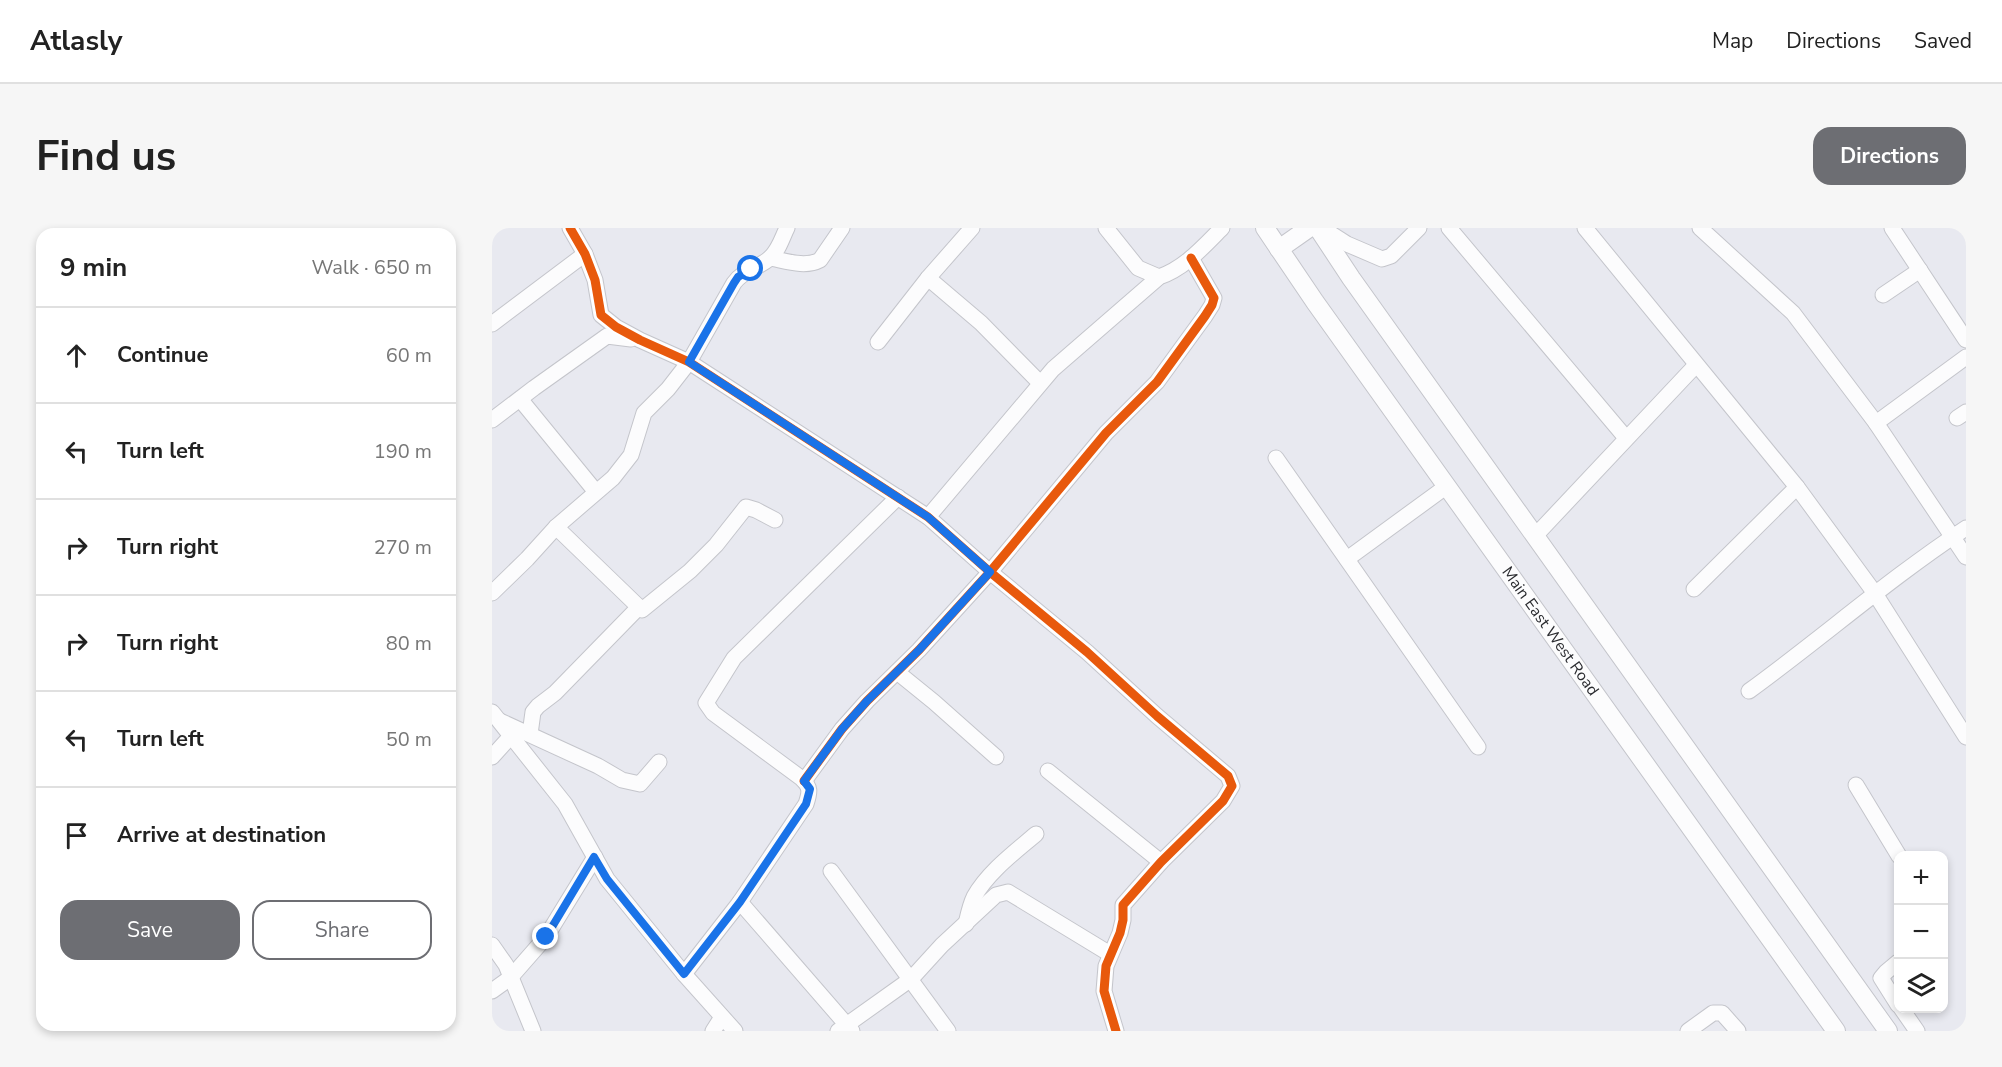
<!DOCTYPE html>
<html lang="en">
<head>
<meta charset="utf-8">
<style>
  :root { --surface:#fff; --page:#f6f6f6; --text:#222; --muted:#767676; --line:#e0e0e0; --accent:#6d6e73 }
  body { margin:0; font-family:"Nunito Sans",sans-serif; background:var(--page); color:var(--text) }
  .controls { position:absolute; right:18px; bottom:18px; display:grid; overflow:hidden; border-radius:12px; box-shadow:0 3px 9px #0003 }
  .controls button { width:54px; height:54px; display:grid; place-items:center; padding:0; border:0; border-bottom:2px solid var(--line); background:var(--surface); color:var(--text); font:30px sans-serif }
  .stop { position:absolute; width:18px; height:18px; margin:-14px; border:4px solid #1a73e8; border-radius:50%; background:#fff }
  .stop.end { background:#1a73e8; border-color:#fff; box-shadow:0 2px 6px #0008 }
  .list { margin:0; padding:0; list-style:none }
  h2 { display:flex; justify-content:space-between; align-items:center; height:78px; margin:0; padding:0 24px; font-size:26px }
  h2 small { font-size:20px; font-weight:400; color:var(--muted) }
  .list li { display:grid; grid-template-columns:39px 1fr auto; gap:18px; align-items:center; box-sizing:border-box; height:96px; padding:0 24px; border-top:2px solid var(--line) }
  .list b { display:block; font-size:22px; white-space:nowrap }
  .list em { font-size:20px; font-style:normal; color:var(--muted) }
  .actions { display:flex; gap:12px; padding:18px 24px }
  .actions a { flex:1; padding:14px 0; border:2px solid var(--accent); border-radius:18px; text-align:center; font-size:21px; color:var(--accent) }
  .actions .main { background:var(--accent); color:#fff }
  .icon { flex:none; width:33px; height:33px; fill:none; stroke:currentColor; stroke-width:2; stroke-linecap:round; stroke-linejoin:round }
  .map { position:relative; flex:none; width:1474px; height:803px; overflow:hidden; border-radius:18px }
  header { display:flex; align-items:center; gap:36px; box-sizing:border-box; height:84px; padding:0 30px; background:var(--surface); border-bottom:2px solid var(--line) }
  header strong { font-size:28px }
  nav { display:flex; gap:33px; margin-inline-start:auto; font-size:21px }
  .intro { display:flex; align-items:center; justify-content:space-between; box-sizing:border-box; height:144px; padding:0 36px }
  h1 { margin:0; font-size:42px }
  .button { padding:15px 27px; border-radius:18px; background:var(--accent); color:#fff; font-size:21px; font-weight:700 }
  main { display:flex; gap:36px; padding:0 36px }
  aside { flex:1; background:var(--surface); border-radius:18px; box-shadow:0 3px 9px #0003 }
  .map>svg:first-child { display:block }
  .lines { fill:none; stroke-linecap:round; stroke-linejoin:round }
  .minor-casing { stroke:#c4c5cb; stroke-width:17 }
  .major-casing { stroke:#c4c5cb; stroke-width:20 }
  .minor { stroke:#fcfcfd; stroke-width:15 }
  .major { stroke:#fcfcfd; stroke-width:18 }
  .cycleway-casing { stroke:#fff; stroke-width:13 }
  .cycleway { stroke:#e8590c; stroke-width:9 }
  .route { stroke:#1a73e8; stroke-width:8 }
  .labels { text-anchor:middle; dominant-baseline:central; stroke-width:6; stroke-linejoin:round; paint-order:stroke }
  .street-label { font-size:16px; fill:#2b2c30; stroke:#fff }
</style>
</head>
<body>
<header>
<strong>Atlasly</strong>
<nav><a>Map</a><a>Directions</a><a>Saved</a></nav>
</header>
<div class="intro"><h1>Find us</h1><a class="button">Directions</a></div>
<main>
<aside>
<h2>9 min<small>Walk · 650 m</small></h2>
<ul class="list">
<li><svg class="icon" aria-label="ahead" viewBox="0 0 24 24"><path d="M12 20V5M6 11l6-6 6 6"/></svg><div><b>Continue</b></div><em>60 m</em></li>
<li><svg class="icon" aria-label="left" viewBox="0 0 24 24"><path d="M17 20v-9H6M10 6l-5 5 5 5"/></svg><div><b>Turn left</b></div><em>190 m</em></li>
<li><svg class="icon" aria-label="right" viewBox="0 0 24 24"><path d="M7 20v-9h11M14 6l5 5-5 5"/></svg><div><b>Turn right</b></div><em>270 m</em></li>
<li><svg class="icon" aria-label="right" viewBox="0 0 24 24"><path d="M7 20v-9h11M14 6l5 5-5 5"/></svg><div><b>Turn right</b></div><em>80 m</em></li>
<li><svg class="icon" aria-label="left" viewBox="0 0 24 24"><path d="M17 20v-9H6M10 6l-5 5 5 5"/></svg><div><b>Turn left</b></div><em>50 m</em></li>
<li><svg class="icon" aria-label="arrive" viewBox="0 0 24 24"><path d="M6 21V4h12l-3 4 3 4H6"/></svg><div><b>Arrive at destination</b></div></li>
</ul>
<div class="actions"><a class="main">Save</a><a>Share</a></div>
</aside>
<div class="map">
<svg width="1474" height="803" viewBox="0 0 1474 803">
  <rect width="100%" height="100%" fill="#e8e9f0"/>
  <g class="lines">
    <defs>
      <g id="minor">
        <polyline points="78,0 93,26 103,52 109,87 124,99 148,112 197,134 436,289 498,344 595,424 665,488 736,548 740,558 731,573 669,634 631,677 631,692 628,705 614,738 612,763 624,803"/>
        <polyline points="614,0 646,40 667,49"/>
        <polyline points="830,0 855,16 890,31 899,28 927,0"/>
        <polyline points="957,0 1134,210"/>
        <polyline points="1093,0 1305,259 1382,364 1474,509"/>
        <polyline points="1208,0 1301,85 1384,195 1474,329"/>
        <polyline points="1400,0 1474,112"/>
        <path d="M278 30C294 33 313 40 328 32L350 0"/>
        <polyline points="436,50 489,95 548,155"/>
        <polyline points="1391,67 1428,42"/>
        <polyline points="0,96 93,26"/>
        <polyline points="386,114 436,50 480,0"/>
        <polyline points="28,171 104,264"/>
        <polyline points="1465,190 1474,184"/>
        <polyline points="0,192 42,160 115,108 139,111"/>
        <polyline points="1384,195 1474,129"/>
        <polyline points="784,230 986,519"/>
        <path d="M436 289 561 141 667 49C693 40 711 19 730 0"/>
        <polyline points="64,299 150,382 198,343 224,317 254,279 264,282 283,292"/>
        <polyline points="1043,308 1204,137"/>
        <polyline points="855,331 955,258"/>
        <polyline points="1202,361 1305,259"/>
        <path d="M0 365 35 331 64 299 121 250 139 227 152 185 176 161 197 134 242 55C251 42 267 40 278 30 287 22 290 10 295 0"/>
        <polyline points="405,444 442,474 504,529"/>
        <path d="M1257 463C1330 410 1398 350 1474 300"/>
        <polyline points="0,484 73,576 115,651 192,746 243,803"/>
        <polyline points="8,493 106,538 130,552 148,556 167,534"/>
        <polyline points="38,506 41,484 46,478 63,465 146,380"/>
        <polyline points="0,529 19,508"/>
        <polyline points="556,543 669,634"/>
        <polyline points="312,553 350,501 375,473 427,422 498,344 614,205 665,154 713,88 720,77 722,70 699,30"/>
        <polyline points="1364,557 1407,628"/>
        <polyline points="339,643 456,803"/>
        <polyline points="248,674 360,803"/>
        <path d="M474 696C476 687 478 677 482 669 496 644 523 624 544 606"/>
        <polyline points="0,717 14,737 41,803"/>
        <polyline points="1406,734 1394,744 1389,750 1406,777"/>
        <path d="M192 746 248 674 314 576C318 564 319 559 309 550L221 485 214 475 242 430 406 269"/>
        <polyline points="0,763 18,750 54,709 103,629"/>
        <polyline points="1409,780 1425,803"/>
        <polyline points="221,803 230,789"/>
        <polyline points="346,803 419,751 450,717 504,667 516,664 618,726"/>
        <polyline points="1196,803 1221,785 1230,785 1246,803"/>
      </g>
      <g id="major">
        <path id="s1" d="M773 0 823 74 1344 803"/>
        <polyline points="826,0 859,50 1396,803"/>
        <polyline points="787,21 817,0"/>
      </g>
    </defs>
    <!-- minor casing -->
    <use href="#minor" class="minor-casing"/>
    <!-- major casing -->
    <use href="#major" class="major-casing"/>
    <!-- minor -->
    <use href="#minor" class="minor"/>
    <!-- major -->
    <use href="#major" class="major"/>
    <defs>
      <g id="cycleway">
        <polyline points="78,0 93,26 103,52 109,87 124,99 148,112 197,134 436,289 498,344 595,424 665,488 736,548 740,558 731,573 669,634 631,677 631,692 628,705 614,738 612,763 624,803"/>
        <polyline points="312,553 350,501 375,473 427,422 498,344 614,205 665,154 713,88 720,77 722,70 699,30"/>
      </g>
    </defs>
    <!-- cycleway casing -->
    <use href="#cycleway" class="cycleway-casing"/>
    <!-- cycleway -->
    <use href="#cycleway" class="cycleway"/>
  </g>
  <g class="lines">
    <!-- route -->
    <polyline class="route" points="54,709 102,629 115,651 192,746 248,674 314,576 318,561 312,553 350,501 375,473 427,422 498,344 436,289 197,134 242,55 246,49 259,41"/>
  </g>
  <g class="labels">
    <!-- street labels -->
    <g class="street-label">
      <text stroke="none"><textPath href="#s1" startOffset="494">Main East West Road</textPath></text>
    </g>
  </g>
</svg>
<div class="controls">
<button>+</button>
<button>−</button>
<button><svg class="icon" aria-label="layers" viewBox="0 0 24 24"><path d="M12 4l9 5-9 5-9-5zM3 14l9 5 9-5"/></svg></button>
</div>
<div class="stop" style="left:259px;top:41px"></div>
<div class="stop end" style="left:54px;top:709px"></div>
</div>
</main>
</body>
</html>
